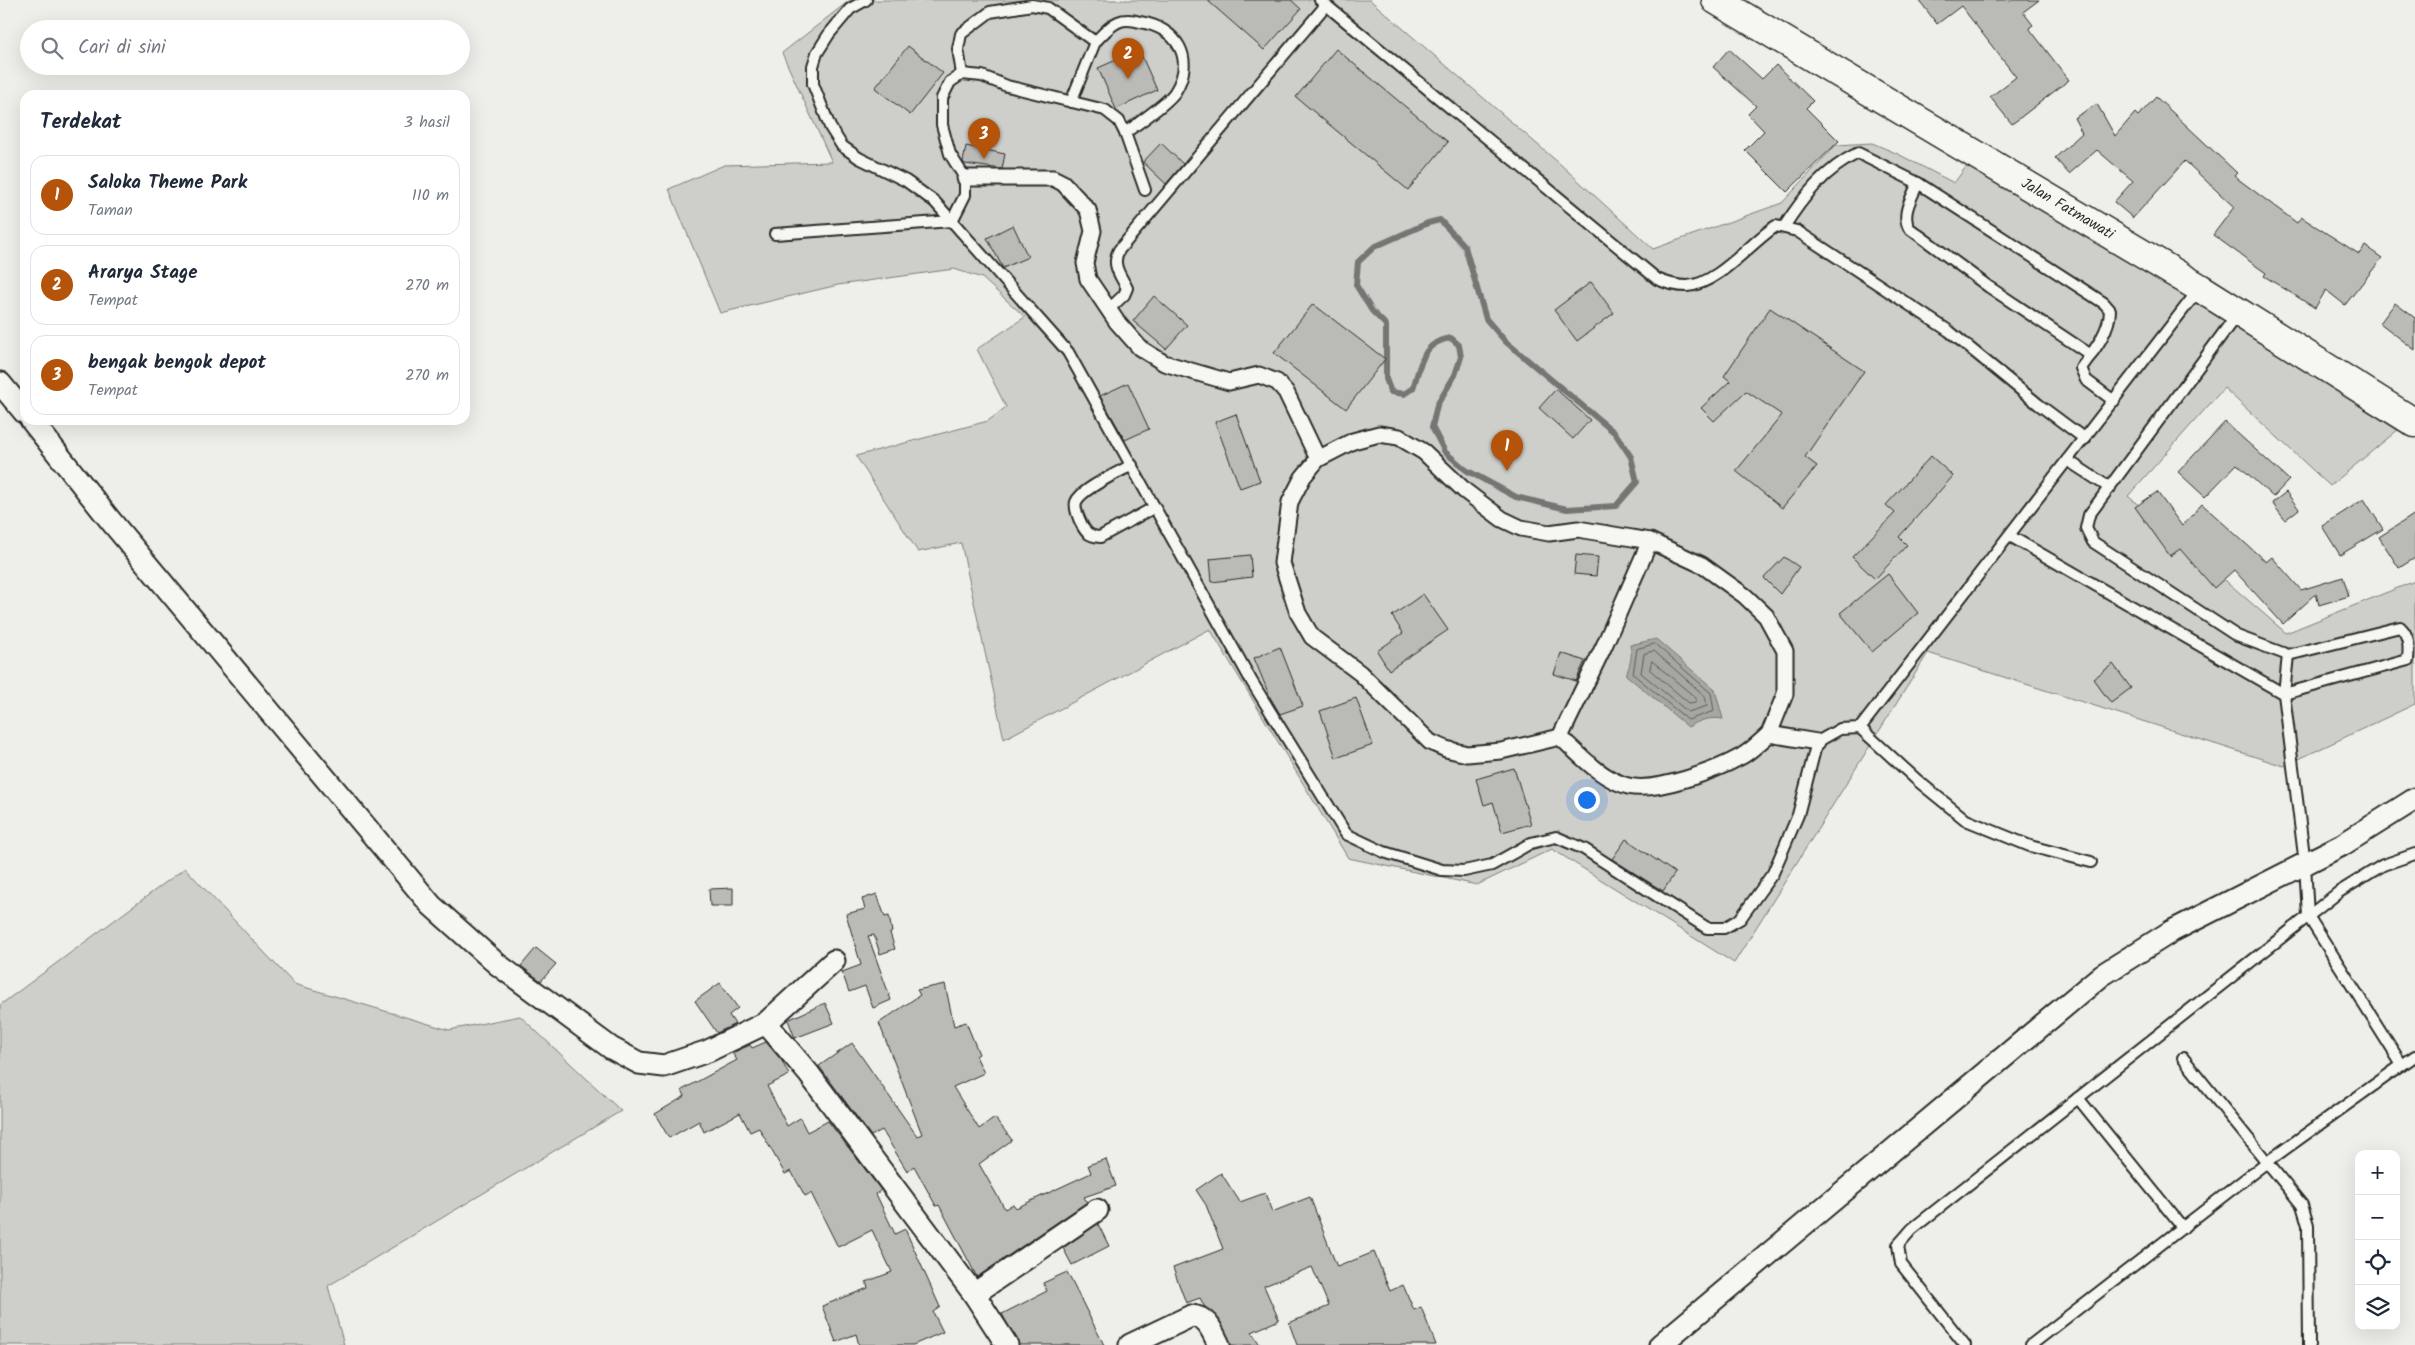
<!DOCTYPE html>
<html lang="id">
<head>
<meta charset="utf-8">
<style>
  :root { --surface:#fff; --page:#f2f2f3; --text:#1f2937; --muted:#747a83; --line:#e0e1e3; --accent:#b45309 }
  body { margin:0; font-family:Kalam,sans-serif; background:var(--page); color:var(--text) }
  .controls { position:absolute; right:15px; bottom:15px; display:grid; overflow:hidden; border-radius:10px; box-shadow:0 5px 20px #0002 }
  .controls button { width:45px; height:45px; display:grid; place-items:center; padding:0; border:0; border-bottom:1px solid var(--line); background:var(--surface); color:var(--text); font:25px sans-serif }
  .you { position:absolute; left:1586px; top:799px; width:18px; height:18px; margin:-12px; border:4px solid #fff; border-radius:50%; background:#1a73e8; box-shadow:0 0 0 8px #1a73e833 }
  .badge { display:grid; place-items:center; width:32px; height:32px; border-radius:50%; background:var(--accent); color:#fff; font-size:16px; font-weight:700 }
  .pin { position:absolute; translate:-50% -41px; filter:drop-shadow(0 1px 2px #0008) }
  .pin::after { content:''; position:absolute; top:26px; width:18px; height:15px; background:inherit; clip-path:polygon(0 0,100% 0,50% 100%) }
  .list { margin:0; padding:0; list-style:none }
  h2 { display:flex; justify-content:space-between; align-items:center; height:65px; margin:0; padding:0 20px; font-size:21px }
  h2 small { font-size:16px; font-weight:400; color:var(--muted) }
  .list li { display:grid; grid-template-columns:32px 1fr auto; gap:15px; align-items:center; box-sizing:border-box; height:80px; margin:0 10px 10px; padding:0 10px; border:1px solid var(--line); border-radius:15px }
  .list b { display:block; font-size:19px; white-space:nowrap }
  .list p { margin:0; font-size:16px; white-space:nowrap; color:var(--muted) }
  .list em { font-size:16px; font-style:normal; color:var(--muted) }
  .icon { flex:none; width:28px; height:28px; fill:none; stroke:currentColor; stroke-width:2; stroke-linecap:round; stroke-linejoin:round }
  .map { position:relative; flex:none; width:2415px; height:1345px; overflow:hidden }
  .search { position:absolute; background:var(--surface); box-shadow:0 5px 20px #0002; left:20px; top:20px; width:450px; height:55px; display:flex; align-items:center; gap:12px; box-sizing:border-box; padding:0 18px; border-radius:28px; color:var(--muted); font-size:19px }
  .panel { position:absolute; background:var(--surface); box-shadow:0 5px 20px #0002; left:20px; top:90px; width:450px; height:335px; border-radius:15px }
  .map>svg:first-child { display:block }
  .green { fill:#cececa; stroke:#7c7c7a }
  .water { fill:#a6a6a3; stroke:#757573 }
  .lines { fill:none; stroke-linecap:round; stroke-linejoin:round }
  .shore { stroke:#5c5c5b; stroke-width:1 }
  .stream { stroke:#757573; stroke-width:6 }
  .building { fill:#babab7; stroke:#2b2b2b }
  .service-casing { stroke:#2b2b2b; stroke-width:14 }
  .pedestrian-casing { stroke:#2b2b2b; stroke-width:19 }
  .minor-casing { stroke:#2b2b2b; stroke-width:25 }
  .trunk-casing { stroke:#2b2b2b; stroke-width:31 }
  .service { stroke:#f6f6f2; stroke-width:10 }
  .pedestrian { stroke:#f6f6f2; stroke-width:15 }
  .minor { stroke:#f6f6f2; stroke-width:21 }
  .trunk { stroke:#f6f6f2; stroke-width:28 }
  .labels { text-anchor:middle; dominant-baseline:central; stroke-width:5; stroke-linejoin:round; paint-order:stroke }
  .street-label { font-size:15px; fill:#2b2b2b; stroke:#f6f6f2 }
</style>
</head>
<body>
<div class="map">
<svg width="2415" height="1345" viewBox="0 0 2415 1345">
  <rect width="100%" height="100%" fill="#eeeeea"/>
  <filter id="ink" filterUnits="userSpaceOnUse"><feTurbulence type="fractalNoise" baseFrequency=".02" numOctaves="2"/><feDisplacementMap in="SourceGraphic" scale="10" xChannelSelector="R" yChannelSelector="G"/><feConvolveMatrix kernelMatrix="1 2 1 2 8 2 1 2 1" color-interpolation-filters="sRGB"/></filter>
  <g filter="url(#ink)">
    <!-- green -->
    <g class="green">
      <polygon points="850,0 1370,0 1560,164 1653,249 1782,203 1836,145 1872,143 1898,154 1954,183 1969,163 2405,424 2330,486 2224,388 2128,496 2286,633 2415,581 2415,704 2284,766 1928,653 1734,963 1552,849 1477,885 1348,858 1210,629 1004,739 961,543 918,552 856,456 988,421 1006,407 977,349 1025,317 982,278 954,269 838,285 720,313 669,189 724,165 832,162 782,53"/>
      <polygon points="185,868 294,984 449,1030 520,1016 621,1111 328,1286 344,1345 0,1345 0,1005"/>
    </g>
    <!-- water -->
    <path class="water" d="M1656 639 1715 690 1723 719C1709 717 1700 720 1688 727L1626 675C1630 664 1633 657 1630 645Z"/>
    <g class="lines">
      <!-- shore -->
      <g class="shore">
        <polygon points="1655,644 1711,693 1714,711 1688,720 1633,674 1637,649"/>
        <polygon points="1654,651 1705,696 1707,706 1688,712 1641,673 1644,654"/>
        <polygon points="1652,661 1696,698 1696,702 1689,703 1650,670"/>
      </g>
      <!-- stream -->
      <path class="stream" d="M1440 220 1465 247 1486 319 1506 342 1615 433 1631 457 1637 482 1616 506 1567 509 1516 497 1466 470 1445 452 1432 427 1437 405 1455 375 1461 357 1459 345 1451 338C1422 342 1421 364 1413 388L1404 394 1391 392 1386 379V325L1372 311 1356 285 1358 262 1374 247 1428 223Z"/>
    </g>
    <!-- building -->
    <g class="building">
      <polygon points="1207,0 1291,0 1301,9 1264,50"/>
      <polygon points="1919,0 2039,0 2023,12 2033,25 2029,28 2069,80 2012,124 1990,97 2016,77 1961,6 1937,24"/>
      <polygon points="908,46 943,73 910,115 875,88"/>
      <polygon points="1336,49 1448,142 1408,190 1296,97"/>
      <polygon points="1729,49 1762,79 1776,65 1813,101 1806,108 1839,141 1787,192 1745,150 1764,131 1748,114 1756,106 1713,67"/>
      <polygon points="1139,50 1157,90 1116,109 1098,68"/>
      <polygon points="2156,97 2237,173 2234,176 2297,223 2301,217 2359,254 2365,246 2382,258 2345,305 2326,290 2315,308 2264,276 2266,273 2213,235 2234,207 2185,161 2133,218 2114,202 2133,181 2097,150 2069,174 2055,158 2082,133 2074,118 2097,104 2115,136 2135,113 2138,116"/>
      <polygon points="1161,143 1183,164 1166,184 1143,162"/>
      <polygon points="966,146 1005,154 1002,169 965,164 963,162"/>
      <polygon points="1013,225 1028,257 1003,268 987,238"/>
      <polygon points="1591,282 1614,313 1577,341 1554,310"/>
      <polygon points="1154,296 1187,325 1166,349 1133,321"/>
      <polygon points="2395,303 2415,318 2415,350 2380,323"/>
      <polygon points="1313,304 1385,359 1346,409 1274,353"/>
      <polygon points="1770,308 1864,371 1805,457 1817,466 1782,508 1736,471 1782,415 1746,391 1714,421 1701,408 1730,381 1724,376"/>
      <polygon points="1128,383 1149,429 1125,440 1100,396"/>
      <polygon points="1556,389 1590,420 1573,439 1539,408"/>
      <polygon points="1236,414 1260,481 1240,488 1215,422"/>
      <polygon points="2225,422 2289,480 2273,497 2237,464 2205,497 2178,472"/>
      <polygon points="1931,456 1953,476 1899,537 1907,545 1875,579 1852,557 1895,513 1886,505"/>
      <polygon points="2157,492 2182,526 2202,504 2266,562 2272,557 2301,590 2343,577 2349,596 2319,605 2316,594 2283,624 2234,570 2214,588 2180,549 2170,556 2135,507"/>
      <polygon points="2286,492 2299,509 2285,520 2272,503"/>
      <polygon points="2364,499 2383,529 2340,555 2322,526"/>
      <polygon points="2415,514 2415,558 2399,568 2379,537"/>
      <polygon points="1250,555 1252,577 1212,582 1210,559"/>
      <polygon points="1576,555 1598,557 1596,576 1574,574"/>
      <polygon points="1784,557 1799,567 1780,594 1764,578"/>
      <polygon points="1888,574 1918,613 1872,652 1840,613"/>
      <polygon points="1423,594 1448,630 1389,670 1377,651 1403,633 1392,616"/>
      <polygon points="1280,647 1303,706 1280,714 1270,697 1254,658"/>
      <polygon points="1561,653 1585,661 1576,681 1554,674"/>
      <polygon points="2113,664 2131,688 2111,703 2093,679"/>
      <polygon points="1356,698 1373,745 1336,758 1320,711"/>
      <polygon points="1514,768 1531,824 1502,832 1493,802 1484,805 1476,779"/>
      <polygon points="1626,839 1675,873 1663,891 1612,859"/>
      <polygon points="733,888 733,906 710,906 709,889"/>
      <polygon points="877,894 885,917 889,916 892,932 890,933 895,949 880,954 874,935 868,936 891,1000 873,1008 865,986 849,992 842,972 861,965 846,914 865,909 862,899"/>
      <polygon points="536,948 556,964 541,981 521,966"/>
      <polygon points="720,983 738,1008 729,1015 735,1024 717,1033 695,1001"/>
      <polygon points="945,984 954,1026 966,1022 979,1054 976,1056 984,1073 953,1087 979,1129 995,1118 1012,1140 979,1164 1005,1209 1013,1204 1016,1208 1091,1173 1088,1165 1106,1159 1116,1186 1084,1197 1087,1202 977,1277 939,1205 936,1206 914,1166 907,1171 882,1130 871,1136 819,1066 852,1043 917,1136 922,1134 879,1023 920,995 917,990"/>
      <polygon points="825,1003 834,1023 795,1038 788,1020"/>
      <polygon points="766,1042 782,1061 789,1075 767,1086 787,1126 800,1118 807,1132 828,1121 881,1190 876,1194 895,1234 905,1229 940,1307 933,1312 943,1332 913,1345 859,1345 856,1334 836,1342 822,1306 868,1288 866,1282 892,1272 872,1230 838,1247 811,1193 805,1196 791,1171 785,1174 759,1128 750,1132 740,1113 704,1132 699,1121 669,1138 655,1114 685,1096 682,1090 737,1060 732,1053 750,1045 752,1048"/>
      <polygon points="1221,1173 1240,1202 1265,1193 1272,1212 1310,1197 1337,1267 1374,1252 1390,1291 1403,1285 1414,1310 1421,1307 1436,1345 1297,1345 1289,1323 1329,1306 1312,1267 1264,1286 1279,1320 1252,1332 1260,1345 1231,1345 1219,1319 1204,1306 1200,1298 1186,1303 1173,1268 1223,1249 1206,1205 1196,1190"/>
      <polygon points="1098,1224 1109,1246 1072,1265 1063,1248"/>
      <polygon points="1067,1272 1104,1345 1019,1345 1002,1314 1047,1291 1043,1283"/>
    </g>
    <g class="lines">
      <defs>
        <g id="service">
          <polyline points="866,0 850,9 829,34 817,53 813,66 813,84 830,127 842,146 859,158 906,181 935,202 1068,352 1252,682 1346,834 1384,852 1442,870 1464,871 1492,865 1531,843 1556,837 1584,849 1707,928 1724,928 1740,919 1773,873 1798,815 1817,742 1840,729 1860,728 2200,288"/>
          <path d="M1320 0 1657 279C1666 283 1676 286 1687 286 1717 285 1751 242 1776 226L1797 231 1949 331 2038 404 2085 439"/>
          <path d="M962 74 958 49 961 34 990 12 1032 5 1048 8 1095 42C1102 35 1109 26 1118 22 1125 19 1133 20 1140 22 1177 28 1196 58 1175 92 1168 103 1137 124 1125 133"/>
          <polyline points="1071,102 1095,42"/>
          <path d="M1918 183C1912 197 1901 214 1909 228L1989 287 2091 355"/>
          <path d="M1784 227C1803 197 1825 169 1858 153L1918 183 2104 303 2110 310C2110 331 2093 352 2081 368L2086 380 2114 401"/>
          <polyline points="775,234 952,221 965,195 965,178 950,154 942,125 942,98 950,82 962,74 982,76 1007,86 1105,110 1119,121 1125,133 1145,190"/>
          <path d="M1108 310 1124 295 1127 288C1120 275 1111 264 1119 250L1326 5"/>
          <polyline points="2067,460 2110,488"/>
          <path d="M1132 465C1119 472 1081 489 1076 502 1074 508 1078 516 1080 521 1085 532 1088 536 1100 537L1155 507"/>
          <path d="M2010 536 2284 694 2408 660C2409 648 2410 636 2400 627L2288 655 2237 636 2093 542 2086 528 2089 515 2238 313"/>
          <polyline points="1860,728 1918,781 1966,820 2030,846 2091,862"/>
          <polyline points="2183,1058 2267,1162 2402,1065 2308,916 2305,864 2284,694 2288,655"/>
          <polyline points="2402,1065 2415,1056"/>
          <polyline points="2078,1098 2183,1228"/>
          <polyline points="1965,1345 1901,1264 1898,1245 1912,1229 2339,892 2383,865 2415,854"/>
          <polyline points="2031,1345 2267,1162 2302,1205 2308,1225 2309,1345"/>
        </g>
        <g id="pedestrian">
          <polyline points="965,178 1053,178 1063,183 1088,210 1093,231 1085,263 1088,279 1117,322 1140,348 1164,363 1229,382 1259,375 1277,382 1286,392 1318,459"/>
          <path d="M1650 541 1604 646 1560 737C1580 755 1601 779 1628 786 1656 793 1717 770 1742 756 1752 750 1761 741 1769 734L1817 742"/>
          <polyline points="1560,737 1501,751 1467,754 1446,749 1430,742 1360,673 1312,637 1298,613 1282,563 1290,502 1303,477 1318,459 1353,441 1379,434 1399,437 1424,452 1465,491 1502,519 1521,528 1549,533 1578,529 1650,541 1702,565 1745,596 1766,616 1785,651 1785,694 1769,734"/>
        </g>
        <g id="minor">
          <polyline points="0,383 25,413"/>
          <polyline points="31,420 110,520 431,905 497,964 611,1048 639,1063 664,1066 708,1051 766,1023 809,1074 974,1294 1007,1345"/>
          <polyline points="766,1023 834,961"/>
          <polyline points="974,1294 1097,1210"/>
          <path d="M1130 1345 1191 1316C1208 1317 1212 1331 1219 1345"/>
          <polyline points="1660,1345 2102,975 2172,931 2342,845 2415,799"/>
        </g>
        <g id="trunk">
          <path id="s1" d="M1716 0 2200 288 2415 423"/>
        </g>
      </defs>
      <!-- service casing -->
      <use href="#service" class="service-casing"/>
      <!-- pedestrian casing -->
      <use href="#pedestrian" class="pedestrian-casing"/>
      <!-- minor casing -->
      <use href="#minor" class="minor-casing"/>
      <!-- trunk casing -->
      <use href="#trunk" class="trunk-casing"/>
      <!-- service -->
      <use href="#service" class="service"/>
      <!-- pedestrian -->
      <use href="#pedestrian" class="pedestrian"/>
      <!-- minor -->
      <use href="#minor" class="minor"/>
      <!-- trunk -->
      <use href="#trunk" class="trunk"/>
    </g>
  </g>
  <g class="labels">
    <!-- street labels -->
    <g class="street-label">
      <text stroke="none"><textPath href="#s1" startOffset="409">Jalan Fatmawati</textPath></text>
    </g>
  </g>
</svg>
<div class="controls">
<button>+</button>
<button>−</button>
<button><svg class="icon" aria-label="locate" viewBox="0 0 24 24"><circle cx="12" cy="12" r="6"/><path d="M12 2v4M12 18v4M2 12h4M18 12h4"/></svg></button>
<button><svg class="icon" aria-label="layers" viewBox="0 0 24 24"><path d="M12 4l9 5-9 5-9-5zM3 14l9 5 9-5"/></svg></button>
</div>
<div class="you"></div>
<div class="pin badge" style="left:1507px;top:471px">1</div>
<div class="pin badge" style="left:1128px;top:79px">2</div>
<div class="pin badge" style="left:984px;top:159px">3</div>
<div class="search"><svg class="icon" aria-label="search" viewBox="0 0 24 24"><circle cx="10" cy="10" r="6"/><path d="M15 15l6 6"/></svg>Cari di sini</div>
<section class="panel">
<h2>Terdekat<small>3 hasil</small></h2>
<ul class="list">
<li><span class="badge">1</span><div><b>Saloka Theme Park</b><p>Taman</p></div><em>110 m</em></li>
<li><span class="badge">2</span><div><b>Ararya Stage</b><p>Tempat</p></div><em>270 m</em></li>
<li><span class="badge">3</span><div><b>bengak bengok depot</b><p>Tempat</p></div><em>270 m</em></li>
</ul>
</section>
</div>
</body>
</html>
